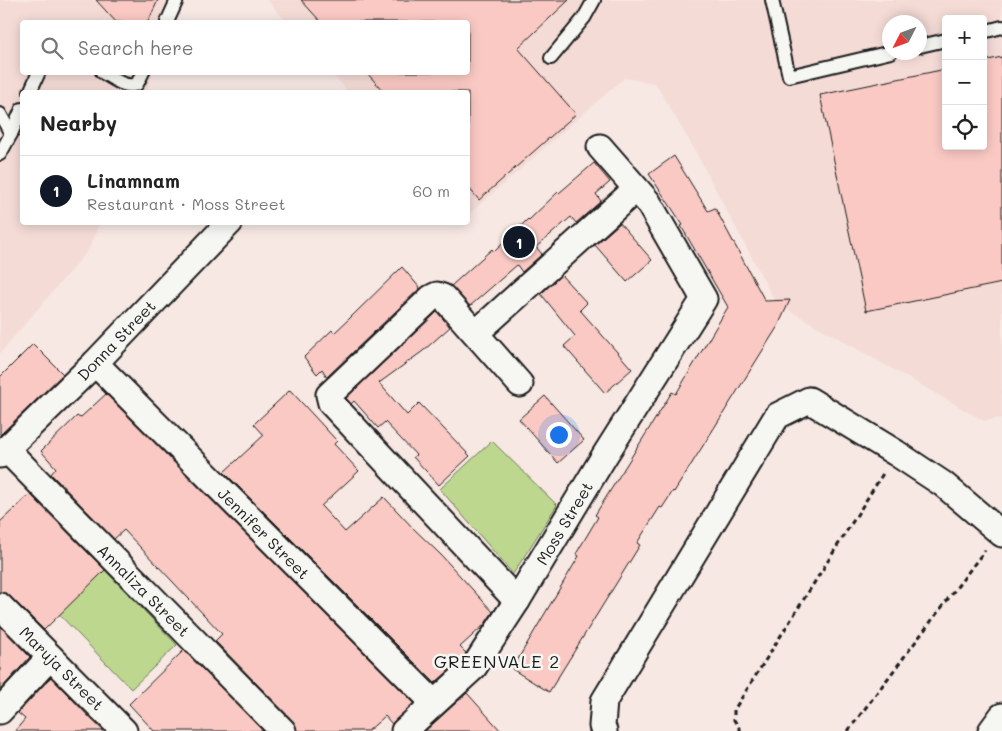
<!DOCTYPE html>
<html lang="en">
<head>
<meta charset="utf-8">
<style>
  :root { --surface:#fff; --page:#f2f2f2; --text:#222; --muted:#767676; --line:#e0e0e0; --accent:#111827 }
  body { margin:0; font-family:Mali,sans-serif; background:var(--page); color:var(--text) }
  .controls { position:absolute; right:15px; top:15px; display:grid; overflow:hidden; border-radius:5px; box-shadow:0 2px 12px #0003 }
  .controls button { width:45px; height:45px; display:grid; place-items:center; padding:0; border:0; border-bottom:1px solid var(--line); background:var(--surface); color:var(--text); font:25px sans-serif }
  .compass { position:absolute; left:882px; top:15px; width:45px; height:45px; border-radius:50%; background:var(--surface); box-shadow:0 2px 12px #0003; rotate:228deg }
  .you { position:absolute; left:558px; top:434px; width:18px; height:18px; margin:-12px; border:4px solid #fff; border-radius:50%; background:#1a73e8; box-shadow:0 0 0 8px #1a73e833 }
  .badge { display:grid; place-items:center; width:32px; height:32px; border-radius:50%; background:var(--accent); color:#fff; font-size:16px; font-weight:700 }
  .pin { position:absolute; translate:-50% -50%; border:2px solid #fff; box-shadow:0 1px 5px #0006 }
  .list { margin:0; padding:0; list-style:none }
  h2 { display:flex; justify-content:space-between; align-items:center; height:65px; margin:0; padding:0 20px; font-size:21px }
  h2 small { font-size:16px; font-weight:400; color:var(--muted) }
  .list li { display:grid; grid-template-columns:32px 1fr auto; gap:15px; align-items:center; box-sizing:border-box; height:70px; padding:0 20px; border-top:1px solid var(--line) }
  .list b { display:block; font-size:19px; white-space:nowrap }
  .list p { margin:0; font-size:16px; white-space:nowrap; color:var(--muted) }
  .list em { font-size:16px; font-style:normal; color:var(--muted) }
  .icon { flex:none; width:28px; height:28px; fill:none; stroke:currentColor; stroke-width:2; stroke-linecap:round; stroke-linejoin:round }
  .map { position:relative; flex:none; width:1002px; height:731px; overflow:hidden }
  .search { position:absolute; background:var(--surface); box-shadow:0 2px 12px #0003; left:20px; top:20px; width:450px; height:55px; display:flex; align-items:center; gap:12px; box-sizing:border-box; padding:0 18px; border-radius:5px; color:var(--muted); font-size:19px }
  .panel { position:absolute; background:var(--surface); box-shadow:0 2px 12px #0003; left:20px; top:90px; width:450px; height:135px; border-radius:5px }
  .map>svg:first-child { display:block }
  .built { fill:#f4dbd6; fill-rule:evenodd }
  .green { fill:#bdd78f; stroke:#6c7a56 }
  .building { fill:#fac9c3; stroke:#1c1c1c }
  .lines { fill:none; stroke-linecap:round; stroke-linejoin:round }
  .service-casing { stroke:#1c1c1c; stroke-width:16 }
  .minor-casing { stroke:#1c1c1c; stroke-width:29 }
  .path { stroke:#1c1c1c; stroke-width:3; stroke-dasharray:5 4; stroke-linecap:butt }
  .service { stroke:#f6f6f2; stroke-width:12 }
  .minor { stroke:#f6f6f2; stroke-width:25 }
  .labels { text-anchor:middle; dominant-baseline:central; stroke-width:5; stroke-linejoin:round; paint-order:stroke }
  .street-label { font-size:16px; fill:#1c1c1c; stroke:#f6f6f2 }
  .neighbourhood-label { font-size:18px; letter-spacing:1px; fill:#1c1c1c; stroke:#f6f6f2 }
</style>
</head>
<body>
<div class="map">
<svg width="1002" height="731" viewBox="0 0 1002 731">
  <rect width="100%" height="100%" fill="#f7e8e4"/>
  <filter id="ink" filterUnits="userSpaceOnUse"><feTurbulence type="fractalNoise" baseFrequency=".02" numOctaves="2"/><feDisplacementMap in="SourceGraphic" scale="10" xChannelSelector="R" yChannelSelector="G"/><feConvolveMatrix kernelMatrix="1 2 1 2 8 2 1 2 1" color-interpolation-filters="sRGB"/></filter>
  <g filter="url(#ink)">
    <!-- built -->
    <g class="built">
      <polygon points="0,0 183,0 173,22 22,22 22,72 153,73 146,92 22,92 22,222 99,223 89,249 0,353"/>
      <path d="M267 0H1002V418L984 421 776 303 693 147 655 83 624 78 468 215V92H349L331 73 468 72V22H287ZM946 19H983V146H946ZM890 22H920V52H890Z"/>
    </g>
    <!-- green -->
    <g class="green">
      <polygon points="492,441 557,505 513,574 440,489"/>
      <polygon points="102,567 177,645 131,689 56,611"/>
    </g>
    <!-- building -->
    <g class="building">
      <polygon points="96,0 158,0 148,22 116,22"/>
      <polygon points="301,0 569,0 518,48 576,114 479,200 468,187 468,92 384,92 366,72 468,72 468,22 321,22"/>
      <polygon points="1002,57 1002,283 866,311 820,95 946,69 946,146 983,146 983,61"/>
      <polygon points="674,156 708,211 715,208 765,301 790,300 778,326 674,492 673,491 662,508 660,507 637,543 640,545 549,692 512,669 579,556 576,554 598,517 595,515 672,392 676,394 728,307 681,226 683,225 649,174"/>
      <polygon points="594,163 610,182 596,194 601,201 576,223 571,217 536,247 542,254 522,272 517,265 470,306 451,286 492,249 494,252 528,219 529,220 558,192 559,193"/>
      <polygon points="620,223 652,260 627,282 595,245"/>
      <polygon points="402,267 420,288 327,377 322,369 317,374 304,357 332,330 334,333 350,318"/>
      <polygon points="561,275 587,303 580,310 632,369 605,393 564,346 575,336 541,294"/>
      <polygon points="437,312 450,327 423,351 379,383 407,415 419,403 470,456 439,485 413,457 416,455 385,422 378,428 354,401 351,404 346,398"/>
      <polygon points="33,344 63,374 0,435 0,377"/>
      <polygon points="290,390 337,441 334,444 359,471 321,506 345,532 384,497 413,528 441,555 493,612 484,625 460,647 466,653 463,658 435,683 224,472 264,435 254,424"/>
      <polygon points="106,394 414,703 392,724 385,716 368,731 297,731 293,721 215,641 222,634 124,530 114,539 51,474 56,468 41,451 77,416 80,418"/>
      <polygon points="545,396 584,440 558,463 519,419"/>
      <polygon points="30,494 105,570 44,630 10,596 0,592 0,522"/>
      <polygon points="0,626 30,657 0,690"/>
      <polygon points="184,650 263,731 154,731 129,704"/>
      <polygon points="51,677 92,720 104,731 15,731 25,719 18,713"/>
      <polygon points="467,693 501,731 425,731"/>
    </g>
    <g class="lines">
      <defs>
        <g id="service">
          <polyline points="772,0 789,76 891,52"/>
          <polyline points="167,22 177,0"/>
          <polyline points="983,32 1002,27"/>
          <polyline points="920,46 946,40"/>
          <polyline points="551,58 584,18 594,0"/>
          <path d="M102 72C112 78 126 89 137 84L143 72"/>
          <polyline points="30,92 39,72"/>
          <polyline points="0,114 11,134 0,154"/>
          <polyline points="11,134 22,109"/>
        </g>
        <g id="minor">
          <polyline points="476,333 636,189"/>
          <polyline points="95,363 434,703"/>
          <polyline points="6,449 283,731"/>
          <polyline points="0,455 95,363 230,222"/>
          <polyline points="517,601 331,403 329,395 431,298 437,295 443,297 520,384"/>
          <polyline points="0,606 124,731"/>
          <polyline points="0,711 50,657"/>
          <polyline points="404,731 474,667 517,601 605,455 704,299 648,202 600,147"/>
          <polyline points="604,731 602,726 604,701 777,416 809,400 896,453 943,484 1002,534"/>
          <polyline points="991,731 1002,716"/>
        </g>
      </defs>
      <!-- service casing -->
      <use href="#service" class="service-casing"/>
      <!-- minor casing -->
      <use href="#minor" class="minor-casing"/>
      <!-- path -->
      <g class="path">
        <polyline points="741,731 734,720 734,710 884,472"/>
        <polyline points="848,731 985,550"/>
      </g>
      <!-- service -->
      <use href="#service" class="service"/>
      <!-- minor -->
      <use href="#minor" class="minor"/>
    </g>
  </g>
  <g class="labels">
    <!-- street labels -->
    <g class="street-label">
      <text transform="translate(116 340) rotate(-46)">Donna Street</text>
      <text transform="translate(564 523) rotate(-59)">Moss Street</text>
      <text transform="translate(264 533) rotate(45)">Jennifer Street</text>
      <text transform="translate(144 590) rotate(45)">Annaliza Street</text>
      <text transform="translate(62 668) rotate(45)">Maruja Street</text>
    </g>
    <!-- neighbourhood labels -->
    <g class="neighbourhood-label">
      <text x="497" y="661">GREENVALE 2</text>
    </g>
  </g>
</svg>
<div class="controls">
<button>+</button>
<button>−</button>
<button><svg class="icon" aria-label="locate" viewBox="0 0 24 24"><circle cx="12" cy="12" r="6"/><path d="M12 2v4M12 18v4M2 12h4M18 12h4"/></svg></button>
</div>
<svg class="compass" viewBox="-18 -18 36 36"><path d="M0-13l5 13h-10z" fill="#e53935"/><path d="M0 13l5-13h-10z" fill="#767676"/></svg>
<div class="you"></div>
<div class="pin badge" style="left:519px;top:242px">1</div>
<div class="search"><svg class="icon" aria-label="search" viewBox="0 0 24 24"><circle cx="10" cy="10" r="6"/><path d="M15 15l6 6"/></svg>Search here</div>
<section class="panel">
<h2>Nearby<small></small></h2>
<ul class="list">
<li><span class="badge">1</span><div><b>Linamnam</b><p>Restaurant · Moss Street</p></div><em>60 m</em></li>
</ul>
</section>
</div>
</body>
</html>
